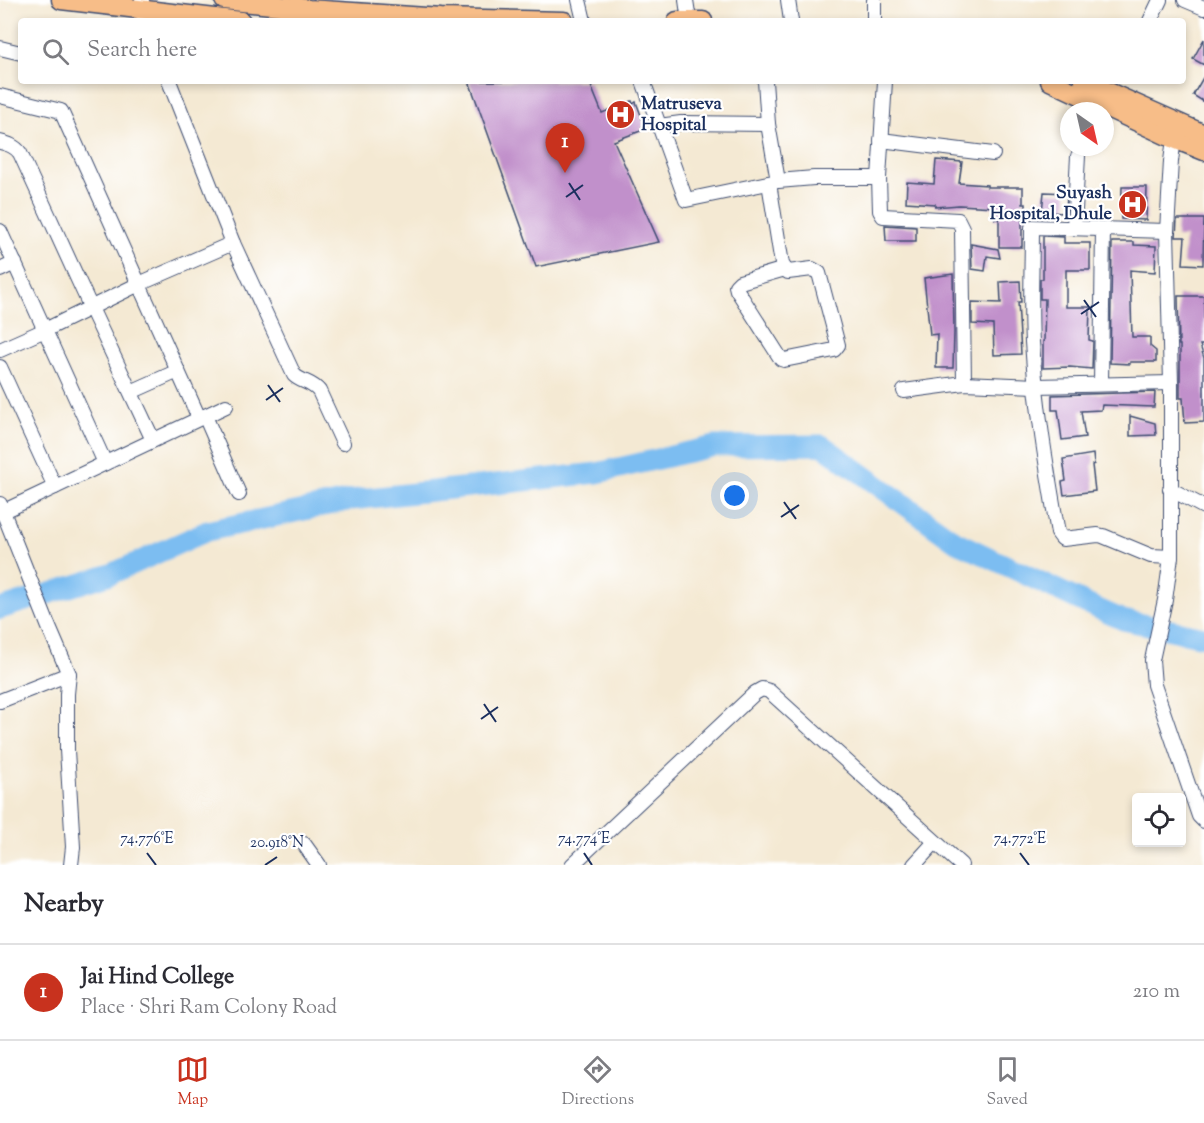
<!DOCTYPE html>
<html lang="en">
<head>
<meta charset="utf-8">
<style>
  :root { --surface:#fff; --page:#f7f7f7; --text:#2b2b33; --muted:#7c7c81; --line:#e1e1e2; --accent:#c8321e }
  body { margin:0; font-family:"Sorts Mill Goudy",serif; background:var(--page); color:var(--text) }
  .controls { position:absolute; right:18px; bottom:18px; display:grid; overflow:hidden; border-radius:6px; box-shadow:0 3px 9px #0003 }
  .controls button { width:54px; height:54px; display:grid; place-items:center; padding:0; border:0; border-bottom:2px solid var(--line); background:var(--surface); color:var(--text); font:30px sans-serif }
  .compass { position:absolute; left:1060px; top:102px; width:54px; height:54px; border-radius:50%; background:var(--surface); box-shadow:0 3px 9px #0003; rotate:146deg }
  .you { position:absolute; left:735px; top:496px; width:21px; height:21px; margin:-15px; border:4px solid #fff; border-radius:50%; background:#1a73e8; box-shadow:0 0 0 9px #1a73e833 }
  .badge { display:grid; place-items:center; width:39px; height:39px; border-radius:50%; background:var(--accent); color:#fff; font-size:20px; font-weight:700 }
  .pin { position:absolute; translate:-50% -50px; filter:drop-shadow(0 2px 3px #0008) }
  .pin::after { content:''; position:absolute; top:32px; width:21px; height:18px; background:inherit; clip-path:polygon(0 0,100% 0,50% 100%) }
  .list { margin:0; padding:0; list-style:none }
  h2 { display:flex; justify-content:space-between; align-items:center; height:78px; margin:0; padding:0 24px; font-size:26px }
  h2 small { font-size:20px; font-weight:400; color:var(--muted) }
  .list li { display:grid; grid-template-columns:39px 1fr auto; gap:18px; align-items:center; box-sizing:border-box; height:96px; padding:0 24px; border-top:2px solid var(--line) }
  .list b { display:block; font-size:22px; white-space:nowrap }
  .list p { margin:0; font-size:20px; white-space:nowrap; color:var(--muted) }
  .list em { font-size:20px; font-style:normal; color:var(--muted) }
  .icon { flex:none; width:33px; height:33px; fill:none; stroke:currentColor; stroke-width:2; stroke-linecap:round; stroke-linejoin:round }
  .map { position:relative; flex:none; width:1204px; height:865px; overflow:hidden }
  .search { position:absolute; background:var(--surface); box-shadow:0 3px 9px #0003; left:18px; right:18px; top:18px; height:66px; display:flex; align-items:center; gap:15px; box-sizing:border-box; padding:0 21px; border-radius:6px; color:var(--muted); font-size:22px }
  .sheet { height:174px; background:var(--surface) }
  nav { display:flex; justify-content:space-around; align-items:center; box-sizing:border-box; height:84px; border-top:2px solid var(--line); background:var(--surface); font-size:16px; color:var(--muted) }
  nav a { display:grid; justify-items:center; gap:3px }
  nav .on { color:var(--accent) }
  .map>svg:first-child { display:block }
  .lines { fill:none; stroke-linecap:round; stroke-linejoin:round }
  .river { stroke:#7cbdf1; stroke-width:21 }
  .building { fill:#c190cb }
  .minor-casing { stroke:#3c4b70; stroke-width:16 }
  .major-casing { stroke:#3c4b70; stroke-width:21 }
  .minor { stroke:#fff; stroke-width:14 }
  .major { stroke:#f7bd88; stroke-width:18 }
  .ticks { fill:none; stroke:#1b2f5e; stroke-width:2 }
  .labels { text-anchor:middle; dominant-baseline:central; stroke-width:4.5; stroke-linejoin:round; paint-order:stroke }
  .poi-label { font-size:18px; font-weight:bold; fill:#1b2f5e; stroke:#fff; text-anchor:start }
  .ticks-label { font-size:15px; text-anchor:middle; fill:#1b2f5e; stroke:#fff; stroke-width:4.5; stroke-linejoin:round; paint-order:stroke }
</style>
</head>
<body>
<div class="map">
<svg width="1204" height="865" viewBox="0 0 1204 865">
  <rect width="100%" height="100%" fill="#fff"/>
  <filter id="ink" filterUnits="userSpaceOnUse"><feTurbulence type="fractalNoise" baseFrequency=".0167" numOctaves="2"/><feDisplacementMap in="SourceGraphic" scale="12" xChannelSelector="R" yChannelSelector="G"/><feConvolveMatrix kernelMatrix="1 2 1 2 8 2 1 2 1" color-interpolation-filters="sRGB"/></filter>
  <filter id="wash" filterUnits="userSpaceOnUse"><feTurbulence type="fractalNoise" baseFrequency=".008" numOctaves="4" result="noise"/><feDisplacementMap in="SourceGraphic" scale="24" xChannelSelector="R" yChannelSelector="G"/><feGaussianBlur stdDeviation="1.35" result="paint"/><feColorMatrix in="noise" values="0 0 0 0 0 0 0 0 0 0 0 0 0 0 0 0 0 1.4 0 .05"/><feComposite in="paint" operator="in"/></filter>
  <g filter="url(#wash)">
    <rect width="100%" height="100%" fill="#f4e9d3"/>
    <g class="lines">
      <!-- river -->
      <polyline class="river" points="0,609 111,574 207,531 351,500 597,473 715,446 822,445 955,541 1087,604 1123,620 1204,637"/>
    </g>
    <g id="blocks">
      <!-- building -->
      <g class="building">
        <polygon points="1204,39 1204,65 1193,59"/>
        <polygon points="1204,76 1204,102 1193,95"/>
        <polygon points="469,81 589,81 602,113 632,101 633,104 636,102 645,126 642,127 643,130 614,141 659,242 536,267"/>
        <polygon points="936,160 962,162 959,183 987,185 987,187 1023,187 1023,204 1026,204 1026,219 1022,219 1022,247 999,247 999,219 995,219 995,207 959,205 935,207 935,204 906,202 907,182 934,184"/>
        <polygon points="1122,187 1147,187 1146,220 1121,219"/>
        <polygon points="1044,192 1067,193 1066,213 1042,212"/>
        <polygon points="1177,219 1204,219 1203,265 1183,264 1185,237 1176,237"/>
        <polygon points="885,225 916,227 916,241 886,241"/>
        <polygon points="1043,236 1064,237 1064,243 1090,243 1090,270 1066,270 1066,307 1090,307 1089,340 1093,341 1092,369 1070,367 1043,368 1043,341 1044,341 1045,299 1040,299 1040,279 1043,279"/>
        <polygon points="1112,242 1134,242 1134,245 1156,246 1155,272 1130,270 1132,337 1150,337 1150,346 1156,351 1156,362 1130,362 1130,364 1110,363"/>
        <polygon points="971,244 998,249 1000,258 987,256 985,271 972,269"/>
        <polygon points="953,274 954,332 953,368 936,368 937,334 930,335 924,278"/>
        <polygon points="1020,281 1021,302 1018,302 1021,354 994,355 993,325 972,324 972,302 1001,303 1000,282"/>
        <polygon points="1178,296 1204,296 1204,345 1200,345 1204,358 1204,422 1185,423 1183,398 1180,398 1180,345 1179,345"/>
        <polygon points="1155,392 1154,407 1102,405 1101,410 1081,411 1085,437 1062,440 1058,410 1052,410 1052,395"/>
        <polygon points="1130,416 1155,423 1156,435 1130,436"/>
        <polygon points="1093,454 1094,464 1092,465 1095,491 1064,495 1062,482 1066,481 1063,459"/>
      </g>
    </g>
  </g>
  <g filter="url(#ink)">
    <use href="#blocks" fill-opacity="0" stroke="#3c4b70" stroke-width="1.5"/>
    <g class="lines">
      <defs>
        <g id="minor">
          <polyline points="142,0 141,10 145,21"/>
          <polyline points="579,0 584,21"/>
          <polyline points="686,0 689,21"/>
          <polyline points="788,0 791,21"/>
          <polyline points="1185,0 1204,8"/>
          <polyline points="874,21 874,0"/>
          <polyline points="1150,21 1160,0"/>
          <polyline points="0,48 21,53"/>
          <path d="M169 81 233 243 294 375C301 382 312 382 319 391L343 443"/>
          <polyline points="643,81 686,200 778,181 768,124 765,81"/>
          <polyline points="0,96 61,111 199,418"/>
          <polyline points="659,126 681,123 768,124"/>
          <polyline points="1174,139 1171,161 1167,231 1171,383 1171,557 1165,600 1152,660 1154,685 1199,816 1204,821"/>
          <polyline points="881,140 993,154"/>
          <path d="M0 142C8 144 15 146 20 153L91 308 153 440"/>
          <polyline points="879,178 880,211 883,216 958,220 962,228 964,383"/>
          <polyline points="778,181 814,178 879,178 885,81"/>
          <polyline points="769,183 782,264 785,269"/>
          <polyline points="1074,228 1078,156"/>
          <polyline points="0,231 105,463"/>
          <path d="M1167 231 1032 227C1032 265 1030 304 1032 342 1036 406 1047 470 1058 533L1061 537 1063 539 1098 535 1103 536 1151 556 1171 557"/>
          <polygon points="785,269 788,272 812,269 819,273 838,345 834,350 784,360 781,359 737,290 736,286 740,282"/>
          <polyline points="0,270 15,263"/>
          <polyline points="0,350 45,330 139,284 233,243"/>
          <polyline points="0,367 55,487"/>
          <polyline points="1101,384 1103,229"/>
          <polyline points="904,391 964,383 1036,386 1171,383"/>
          <polyline points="131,392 178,371"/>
          <polyline points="205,416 239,494"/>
          <polyline points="1170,489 1204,507"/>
          <polyline points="0,504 48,625 69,674 67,694 67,750 73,847 71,865"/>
          <polyline points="0,513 226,406"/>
          <polyline points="0,701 69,674"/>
          <polyline points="304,844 319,865"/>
          <polyline points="572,865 755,693 762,689 769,691 961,865"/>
          <polyline points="914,865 935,842"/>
        </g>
        <g id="major">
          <polyline points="61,0 241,21"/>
          <polyline points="224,0 309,9 441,18 564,21"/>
          <polyline points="677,21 703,21"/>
          <polyline points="1050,81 1174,139 1204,151"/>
          <polyline points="1084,81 1204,134"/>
        </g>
      </defs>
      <!-- minor casing -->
      <use href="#minor" class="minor-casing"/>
      <!-- major casing -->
      <use href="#major" class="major-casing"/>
      <!-- minor -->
      <use href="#minor" class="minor"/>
      <!-- major -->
      <use href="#major" class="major"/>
    </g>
  </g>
  <!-- ticks -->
  <path class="ticks" d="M569 183 580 200M566 197 583 185M1084 300 1096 317M1081 314 1099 302M268 385 280 402M266 400 283 388M784 502 796 519M781 517 799 505M484 704 496 722M481 719 498 707M147 853 156 865M584 853 592 865M1020 853 1029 865M265 865 277 857"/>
  <!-- icons -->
  <defs>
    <symbol id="hospital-disc" viewBox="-11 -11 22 22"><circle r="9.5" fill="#c8321e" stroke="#fff"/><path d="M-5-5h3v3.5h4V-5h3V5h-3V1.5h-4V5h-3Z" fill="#fff"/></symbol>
  </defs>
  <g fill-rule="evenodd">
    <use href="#hospital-disc" x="604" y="98" width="33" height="33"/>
    <use href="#hospital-disc" x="1116" y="188" width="33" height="33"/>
  </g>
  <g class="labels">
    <!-- poi labels -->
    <g class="poi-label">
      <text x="641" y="105">Matruseva<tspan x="641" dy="21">Hospital</tspan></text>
      <text x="1112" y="194" text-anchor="end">Suyash<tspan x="1112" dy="21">Hospital, Dhule</tspan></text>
    </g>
  </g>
  <g class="ticks-label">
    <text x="147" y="843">74.776°E</text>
    <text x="584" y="843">74.774°E</text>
    <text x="1020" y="843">74.772°E</text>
    <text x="277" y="847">20.918°N</text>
  </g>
</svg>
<div class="controls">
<button><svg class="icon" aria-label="locate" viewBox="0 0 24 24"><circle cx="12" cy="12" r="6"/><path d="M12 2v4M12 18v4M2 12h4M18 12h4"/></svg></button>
</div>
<svg class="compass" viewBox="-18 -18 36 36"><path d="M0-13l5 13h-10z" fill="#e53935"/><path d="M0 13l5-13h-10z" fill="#7c7c81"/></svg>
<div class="you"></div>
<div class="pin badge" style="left:565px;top:173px">1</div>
<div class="search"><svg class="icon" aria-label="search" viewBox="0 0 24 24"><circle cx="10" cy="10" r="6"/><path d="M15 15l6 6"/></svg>Search here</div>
</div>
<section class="sheet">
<h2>Nearby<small></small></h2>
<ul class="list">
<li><span class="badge">1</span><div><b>Jai Hind College</b><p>Place · Shri Ram Colony Road</p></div><em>210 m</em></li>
</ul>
</section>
<nav>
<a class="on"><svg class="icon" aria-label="map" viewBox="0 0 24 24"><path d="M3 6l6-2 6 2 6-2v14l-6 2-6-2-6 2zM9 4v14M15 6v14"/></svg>Map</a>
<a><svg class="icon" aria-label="directions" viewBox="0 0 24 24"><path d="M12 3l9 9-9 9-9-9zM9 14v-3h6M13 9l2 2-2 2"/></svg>Directions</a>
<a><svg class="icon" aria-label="saved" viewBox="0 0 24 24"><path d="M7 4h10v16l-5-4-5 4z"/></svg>Saved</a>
</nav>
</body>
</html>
